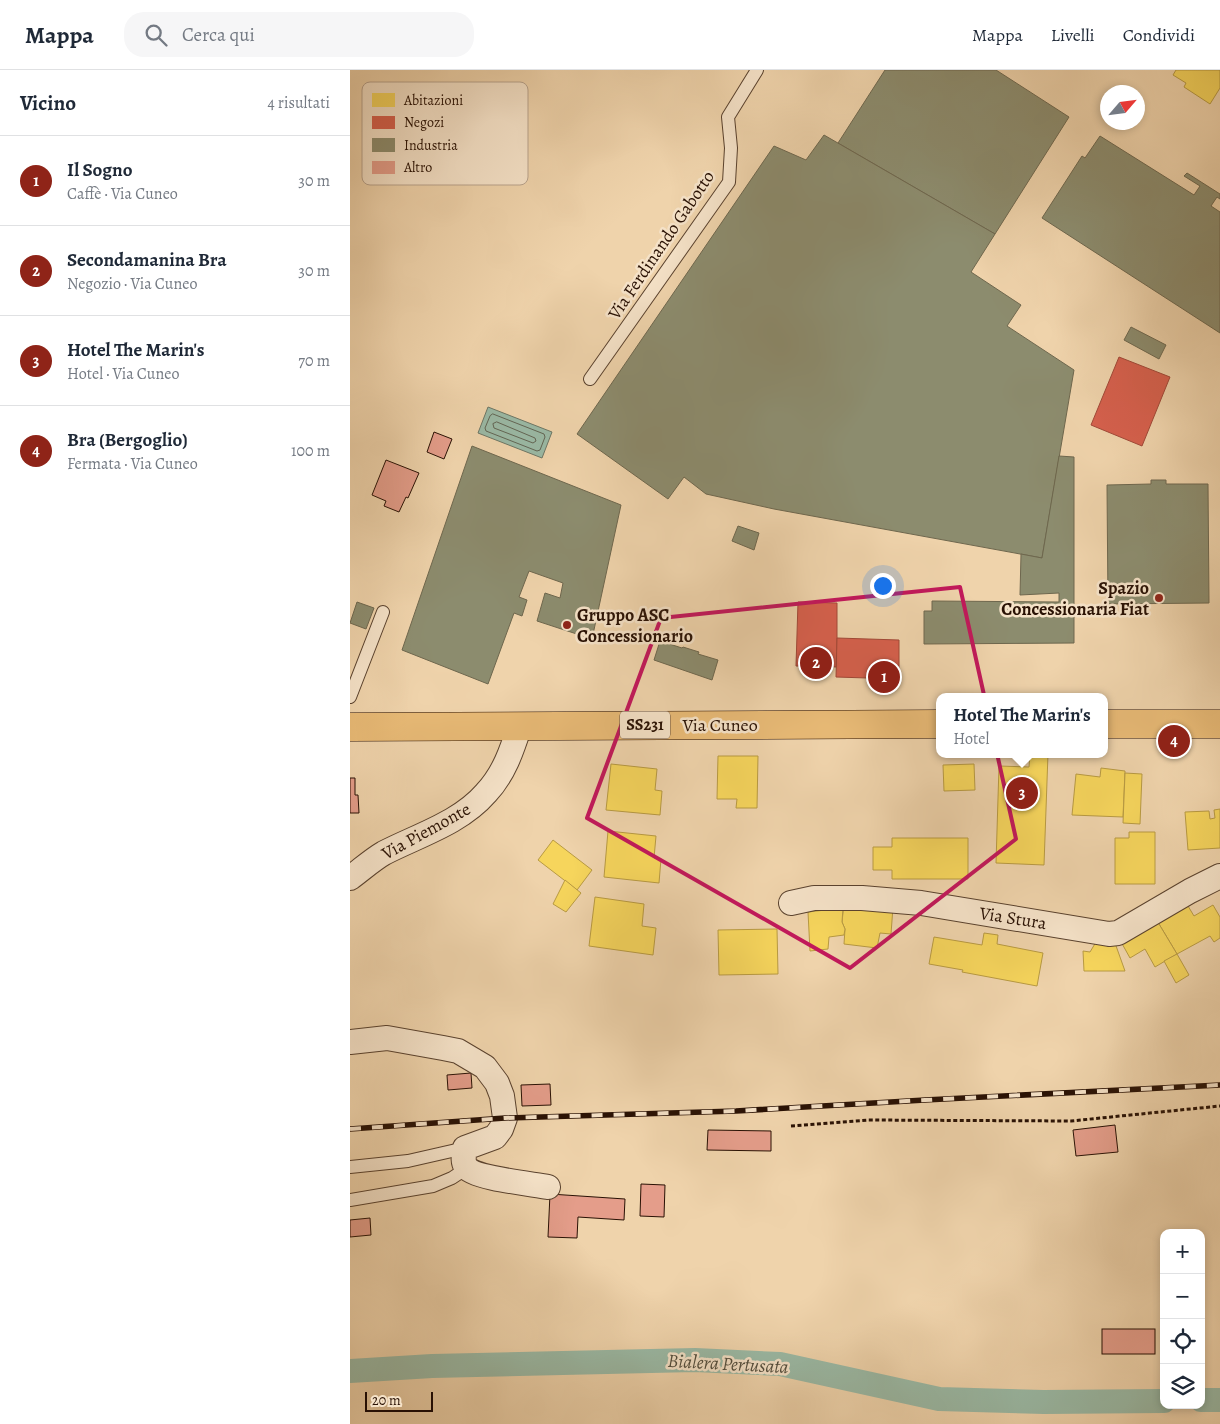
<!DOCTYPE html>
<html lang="it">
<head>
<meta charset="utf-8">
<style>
  :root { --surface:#fff; --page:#f6f6f7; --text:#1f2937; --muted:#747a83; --line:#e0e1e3; --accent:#8f2418 }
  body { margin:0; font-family:Alegreya,serif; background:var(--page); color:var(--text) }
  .controls { position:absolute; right:15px; bottom:15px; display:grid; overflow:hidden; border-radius:10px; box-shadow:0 2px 8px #0003 }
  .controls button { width:45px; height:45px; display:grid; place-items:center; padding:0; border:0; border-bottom:1px solid var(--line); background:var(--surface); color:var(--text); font:25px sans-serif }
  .compass { position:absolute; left:750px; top:15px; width:45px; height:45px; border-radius:50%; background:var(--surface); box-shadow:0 2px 8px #0003; rotate:62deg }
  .scale { position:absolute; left:15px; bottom:12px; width:68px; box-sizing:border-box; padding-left:5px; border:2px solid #291104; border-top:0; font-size:14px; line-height:18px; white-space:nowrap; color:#291104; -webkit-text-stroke:4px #f5e2c8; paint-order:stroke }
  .you { position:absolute; left:532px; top:515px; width:18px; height:18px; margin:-12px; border:4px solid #fff; border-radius:50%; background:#1a73e8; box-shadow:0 0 0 8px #1a73e833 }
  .badge { display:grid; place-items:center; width:32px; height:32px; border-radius:50%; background:var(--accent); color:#fff; font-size:16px; font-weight:700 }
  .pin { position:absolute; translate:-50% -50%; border:2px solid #fff; box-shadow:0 1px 5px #0006 }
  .popup { position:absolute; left:586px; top:623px; width:172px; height:65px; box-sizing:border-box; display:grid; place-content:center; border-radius:10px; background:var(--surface); filter:drop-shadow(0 1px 4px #0005); font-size:16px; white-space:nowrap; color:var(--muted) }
  .popup b { font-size:19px; color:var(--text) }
  .popup::after { content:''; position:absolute; left:50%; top:100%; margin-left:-10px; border:10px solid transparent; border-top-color:var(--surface) }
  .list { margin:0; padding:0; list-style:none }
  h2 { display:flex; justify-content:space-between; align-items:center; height:65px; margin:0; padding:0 20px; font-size:21px }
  h2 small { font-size:16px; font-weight:400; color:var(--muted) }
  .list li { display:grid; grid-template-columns:32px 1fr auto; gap:15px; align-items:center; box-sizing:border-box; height:90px; padding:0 20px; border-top:1px solid var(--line) }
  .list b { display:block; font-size:19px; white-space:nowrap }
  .list p { margin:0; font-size:16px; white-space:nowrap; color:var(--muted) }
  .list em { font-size:16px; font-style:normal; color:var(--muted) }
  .icon { flex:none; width:28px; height:28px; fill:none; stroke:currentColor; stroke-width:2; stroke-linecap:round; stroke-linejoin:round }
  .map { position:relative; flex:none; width:870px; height:1354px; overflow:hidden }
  header { display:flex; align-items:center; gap:30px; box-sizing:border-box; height:70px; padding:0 25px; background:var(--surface); border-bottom:1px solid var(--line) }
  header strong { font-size:24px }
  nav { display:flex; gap:28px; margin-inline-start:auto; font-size:18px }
  .search { width:350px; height:45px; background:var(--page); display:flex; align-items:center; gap:12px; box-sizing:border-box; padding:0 18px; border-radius:20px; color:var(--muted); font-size:19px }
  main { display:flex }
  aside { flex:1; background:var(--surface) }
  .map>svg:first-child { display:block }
  .water { fill:#9ab9a5; stroke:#6d7665 }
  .homes { fill:#f6d55c; stroke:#b89a42 }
  .shops { fill:#d6604d; stroke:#a24837 }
  .industry { fill:#8c8c6e; stroke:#6e674e }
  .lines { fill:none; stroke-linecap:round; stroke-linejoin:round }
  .shore { stroke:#626554; stroke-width:1 }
  .canal { stroke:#9ab9a5; stroke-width:24 }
  .building { fill:#e49d8a; stroke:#291104 }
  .lane-casing { stroke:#5a422e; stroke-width:14 }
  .street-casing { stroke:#5a422e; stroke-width:26 }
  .primary-casing { stroke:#291104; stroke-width:29 }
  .path { stroke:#291104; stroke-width:3; stroke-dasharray:4 2.5; stroke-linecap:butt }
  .lane { stroke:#f5e2c8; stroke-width:12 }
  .street { stroke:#f5e2c8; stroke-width:24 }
  .primary { stroke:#e8ba76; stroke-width:28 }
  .rail-casing { stroke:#291104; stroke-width:5.5 }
  .rail { stroke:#f5e2c8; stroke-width:4; stroke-dasharray:11; stroke-linecap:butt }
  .marked { fill:none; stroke:#c2185b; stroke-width:4; stroke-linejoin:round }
  .poi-dot { fill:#8f2418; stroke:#f5e2c8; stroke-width:2 }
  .labels { text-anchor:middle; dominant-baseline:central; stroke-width:5; stroke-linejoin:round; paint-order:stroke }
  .shield { fill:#f5e2c8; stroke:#66503f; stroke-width:1 }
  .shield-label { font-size:16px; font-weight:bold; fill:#291104 }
  .street-label { font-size:18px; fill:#291104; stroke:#f5e2c8 }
  .poi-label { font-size:18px; font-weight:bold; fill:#291104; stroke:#f5e2c8; text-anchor:end }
  .water-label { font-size:19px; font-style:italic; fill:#514c3c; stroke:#f5e2c8 }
  .key { fill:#f5e2c8; stroke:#b8a38d; stroke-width:1 }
  .key-label { font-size:14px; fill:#291104 }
</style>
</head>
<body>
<header>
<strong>Mappa</strong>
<div class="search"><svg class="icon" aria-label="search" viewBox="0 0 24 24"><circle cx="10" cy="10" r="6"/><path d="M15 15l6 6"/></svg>Cerca qui</div>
<nav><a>Mappa</a><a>Livelli</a><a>Condividi</a></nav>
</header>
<main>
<aside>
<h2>Vicino<small>4 risultati</small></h2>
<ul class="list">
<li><span class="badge">1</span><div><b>Il Sogno</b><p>Caffè · Via Cuneo</p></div><em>30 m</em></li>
<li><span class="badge">2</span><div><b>Secondamanina Bra</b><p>Negozio · Via Cuneo</p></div><em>30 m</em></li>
<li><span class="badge">3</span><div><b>Hotel The Marin's</b><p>Hotel · Via Cuneo</p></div><em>70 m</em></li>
<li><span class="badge">4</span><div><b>Bra (Bergoglio)</b><p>Fermata · Via Cuneo</p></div><em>100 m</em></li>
</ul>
</aside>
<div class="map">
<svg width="870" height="1354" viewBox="0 0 870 1354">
  <rect width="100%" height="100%" fill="#efd3ab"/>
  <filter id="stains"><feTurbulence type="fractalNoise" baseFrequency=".004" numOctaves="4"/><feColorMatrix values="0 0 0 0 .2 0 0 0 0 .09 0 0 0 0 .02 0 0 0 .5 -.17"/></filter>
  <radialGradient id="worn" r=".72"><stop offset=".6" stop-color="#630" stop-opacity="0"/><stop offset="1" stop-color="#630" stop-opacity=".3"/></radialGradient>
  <!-- water -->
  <polygon class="water" points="138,337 202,362 192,388 128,363"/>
  <!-- homes -->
  <g class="homes">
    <polygon points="826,0 870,0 870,18 860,34 834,17 836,13 823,5"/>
    <polygon points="680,684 698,684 694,795 646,793 649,696 679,697"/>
    <polygon points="368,686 408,686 407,738 386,738 387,729 367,729"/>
    <polygon points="261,694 307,699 305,720 312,721 310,745 256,740"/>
    <polygon points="624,694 625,720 594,721 593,695"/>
    <polygon points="751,698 775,701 773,747 722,745 726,704 750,707"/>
    <polygon points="775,703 792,704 790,754 773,753"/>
    <polygon points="870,739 870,778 838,780 835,742 859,741 860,749 865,748 864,740"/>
    <polygon points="258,761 306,766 304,788 311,789 309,813 254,807"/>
    <polygon points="779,762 805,762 805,814 765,814 765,768 779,768"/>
    <polygon points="542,768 618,768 618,809 542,809 542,800 523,800 523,777 542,777"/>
    <polygon points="203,770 242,800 227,820 188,790"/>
    <polygon points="215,810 231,823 216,842 203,834"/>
    <polygon points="245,827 294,834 292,856 306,858 303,885 239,876"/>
    <polygon points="835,831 844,846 863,835 870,847 870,868 864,872 860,866 827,884 806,849"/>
    <polygon points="494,833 543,837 541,864 530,863 527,878 494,874 495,859 492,852"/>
    <polygon points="493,838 492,852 495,859 494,865 479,867 478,879 460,881 458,842"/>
    <polygon points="806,849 827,884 805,897 795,879 780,888 770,870"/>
    <polygon points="427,859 428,904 369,905 368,860"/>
    <polygon points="634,863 648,865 647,874 693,883 687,916 612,902 613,900 579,894 584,867 632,875"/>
    <polygon points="746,872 765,873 775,901 734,901 733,881 740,882"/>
    <polygon points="827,884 839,905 826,913 814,891"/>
  </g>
  <!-- shops -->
  <g class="shops">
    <polygon points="769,287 820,307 792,376 741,355"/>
    <polygon points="448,532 487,533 487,597 446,596"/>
    <polygon points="487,568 549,570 549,609 486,607"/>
  </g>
  <!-- industry -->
  <g class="industry">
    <polygon points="535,0 646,0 719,47 645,164 488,73"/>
    <polygon points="474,65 645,164 621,202 671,235 657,256 724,300 692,488 424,439 356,424 334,407 318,429 227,364 424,76 456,90"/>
    <polygon points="750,66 844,125 850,116 834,106 837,103 870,124 870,129 867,127 861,136 870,142 870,263 692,148 732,86 735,88"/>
    <polygon points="781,257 816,275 809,289 774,270"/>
    <polygon points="122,376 271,435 242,569 187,551 195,523 210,528 213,513 179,501 169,527 177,530 172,546 164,543 138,614 52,580"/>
    <polygon points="709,386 724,387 724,573 574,574 574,541 582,541 582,531 709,532 709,523 670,525 671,484 692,488"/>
    <polygon points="801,410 816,410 816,414 858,414 859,533 758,534 757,415 801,414"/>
    <polygon points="388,456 409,463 404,480 382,471"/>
    <polygon points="7,532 24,538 16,559 0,553"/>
    <polygon points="310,571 332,578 333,577 349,582 348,584 368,590 362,610 304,590"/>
  </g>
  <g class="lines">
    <!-- shore -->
    <g class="shore">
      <polygon points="143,344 194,364 195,367 190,380 187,381 136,361 135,358 140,346"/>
      <polygon points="147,352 185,368 186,371 183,373 144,358 143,354"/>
    </g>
    <!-- canal -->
    <g class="canal">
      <polyline points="0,1301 82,1296 345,1290 430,1294 589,1329 694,1332 814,1331"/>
      <polyline points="851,1330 870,1330"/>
    </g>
  </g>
  <!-- building -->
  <g class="building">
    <polygon points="84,362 102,369 94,389 77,382"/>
    <polygon points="36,390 69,403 58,428 56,427 49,442 34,436 36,431 22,425"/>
    <polygon points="0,708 5,708 5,725 8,725 9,743 0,743"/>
    <polygon points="121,1003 122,1018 98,1020 97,1005"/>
    <polygon points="200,1014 201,1035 172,1036 171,1015"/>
    <polygon points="765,1055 768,1082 726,1086 723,1060"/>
    <polygon points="358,1060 421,1061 421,1081 357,1080"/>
    <polygon points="291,1114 315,1115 314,1147 290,1146"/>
    <polygon points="200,1124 275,1129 274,1150 228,1147 227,1168 198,1167"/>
    <polygon points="20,1148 21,1165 0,1167 0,1150"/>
    <rect x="752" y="1259" width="53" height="25"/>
  </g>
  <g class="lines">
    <defs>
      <g id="lane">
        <polyline points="240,309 379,112 381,78 378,47 407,0"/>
        <polyline points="0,627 33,542"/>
        <polyline points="0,1097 58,1091 115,1078"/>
        <polyline points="0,1130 83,1116 102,1108 117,1098"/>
      </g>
      <g id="street">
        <path d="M0 808C11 800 22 790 34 783 69 765 110 753 136 723 154 704 162 680 170 655"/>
        <polyline points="441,833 464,828 512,828 571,833 759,864 768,863 840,821 870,806"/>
        <path d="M0 972 37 968 93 978 108 981 135 997 147 1013 152 1026 155 1048 151 1059 145 1067 115 1078C114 1085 112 1091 116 1097 123 1108 183 1114 198 1117"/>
      </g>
      <g id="primary">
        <polyline points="754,654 870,654"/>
        <polyline points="0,657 590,654"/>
      </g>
    </defs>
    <!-- lane casing -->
    <use href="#lane" class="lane-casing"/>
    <!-- street casing -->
    <use href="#street" class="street-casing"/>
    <!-- primary casing -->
    <use href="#primary" class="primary-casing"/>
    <!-- path -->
    <polyline class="path" points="441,1056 518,1050 721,1051 870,1036"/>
    <!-- lane -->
    <use href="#lane" class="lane"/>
    <!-- street -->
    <use href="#street" class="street"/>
    <!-- primary -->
    <use href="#primary" class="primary"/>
    <defs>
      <polyline id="rail" points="0,1059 155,1048 386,1041 575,1030 870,1015"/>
    </defs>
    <!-- rail casing -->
    <use href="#rail" class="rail-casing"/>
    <!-- rail -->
    <use href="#rail" class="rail"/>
  </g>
  <!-- marked area -->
  <path class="marked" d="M610 517 666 769 500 898 237 748 311 548Z"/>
  <!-- markers -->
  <g class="poi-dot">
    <circle cx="809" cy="528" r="5"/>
    <circle cx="217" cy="555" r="5"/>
  </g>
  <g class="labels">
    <!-- shield labels -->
    <rect class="shield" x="270" y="641.5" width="50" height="27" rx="4"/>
    <g class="shield-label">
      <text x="295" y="655">SS231</text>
    </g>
    <!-- street labels -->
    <g class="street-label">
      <text transform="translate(311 175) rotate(-56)">Via Ferdinando Gabotto</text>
      <text x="370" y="655">Via Cuneo</text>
      <text transform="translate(76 761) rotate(-29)">Via Piemonte</text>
      <text transform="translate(663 848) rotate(9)">Via Stura</text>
    </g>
    <!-- poi labels -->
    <g class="poi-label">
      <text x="799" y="518">Spazio<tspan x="799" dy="21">Concessionaria Fiat</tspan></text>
      <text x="227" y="545" text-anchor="start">Gruppo ASC<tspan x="227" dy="21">Concessionario</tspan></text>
    </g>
    <!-- water labels -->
    <g class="water-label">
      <text transform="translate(378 1294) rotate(3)">Bialera Pertusata</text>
    </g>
  </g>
  <!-- legend -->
  <rect x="12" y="12" width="166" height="103" rx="8" class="key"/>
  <rect x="22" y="23" width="23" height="14" fill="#f6d55c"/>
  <rect x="22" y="46" width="23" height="13" fill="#d6604d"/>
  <rect x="22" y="68" width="23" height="14" fill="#8c8c6e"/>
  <rect x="22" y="91" width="23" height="13" fill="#e49d8a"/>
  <g class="key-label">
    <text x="54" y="35">Abitazioni</text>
    <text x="54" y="57">Negozi</text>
    <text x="54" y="80">Industria</text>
    <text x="54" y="102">Altro</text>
  </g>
  <rect width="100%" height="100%" filter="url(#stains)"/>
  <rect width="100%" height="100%" fill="url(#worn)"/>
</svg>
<div class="controls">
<button>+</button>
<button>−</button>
<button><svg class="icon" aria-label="locate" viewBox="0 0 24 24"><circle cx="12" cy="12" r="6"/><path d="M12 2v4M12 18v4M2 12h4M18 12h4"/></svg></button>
<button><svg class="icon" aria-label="layers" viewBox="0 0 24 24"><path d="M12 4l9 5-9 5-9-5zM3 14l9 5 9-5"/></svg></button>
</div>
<svg class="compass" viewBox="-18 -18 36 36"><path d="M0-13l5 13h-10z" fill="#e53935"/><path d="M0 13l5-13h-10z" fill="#747a83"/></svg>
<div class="scale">20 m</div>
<div class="you"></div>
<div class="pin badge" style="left:534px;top:607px">1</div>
<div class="pin badge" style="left:466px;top:593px">2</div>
<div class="pin badge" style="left:672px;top:723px">3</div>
<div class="popup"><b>Hotel The Marin's</b>Hotel</div>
<div class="pin badge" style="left:824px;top:671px">4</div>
</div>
</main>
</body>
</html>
